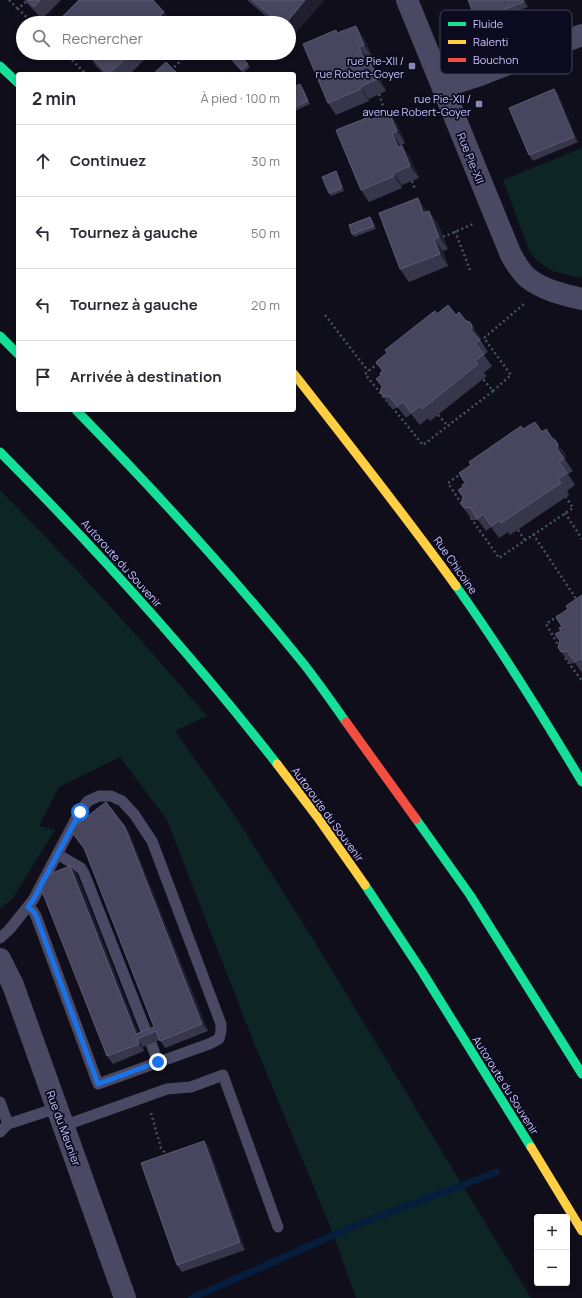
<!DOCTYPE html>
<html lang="fr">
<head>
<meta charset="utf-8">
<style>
  :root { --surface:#fff; --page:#f2f2f3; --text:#2b2b33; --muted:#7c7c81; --line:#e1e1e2 }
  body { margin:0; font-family:Manrope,sans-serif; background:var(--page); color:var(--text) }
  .controls { position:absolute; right:12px; bottom:12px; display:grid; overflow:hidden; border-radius:4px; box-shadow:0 2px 6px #0003 }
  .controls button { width:36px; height:36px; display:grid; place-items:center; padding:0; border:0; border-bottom:1px solid var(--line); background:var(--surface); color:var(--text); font:20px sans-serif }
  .stop { position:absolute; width:12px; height:12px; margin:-9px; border:3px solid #1a73e8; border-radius:50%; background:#fff }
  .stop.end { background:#1a73e8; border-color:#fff; box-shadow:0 1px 4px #0008 }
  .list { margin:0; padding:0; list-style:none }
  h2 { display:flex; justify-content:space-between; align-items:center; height:52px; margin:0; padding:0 16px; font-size:17px }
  h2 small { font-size:13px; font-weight:400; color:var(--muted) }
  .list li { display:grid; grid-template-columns:26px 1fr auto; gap:12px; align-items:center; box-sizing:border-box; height:72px; padding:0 16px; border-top:1px solid var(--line) }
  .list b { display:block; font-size:15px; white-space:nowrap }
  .list em { font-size:13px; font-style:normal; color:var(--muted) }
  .icon { flex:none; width:22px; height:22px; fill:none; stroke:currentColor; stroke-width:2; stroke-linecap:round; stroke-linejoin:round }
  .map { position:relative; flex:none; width:582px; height:1298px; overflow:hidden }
  .search { position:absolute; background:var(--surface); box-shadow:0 2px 6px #0003; left:16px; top:16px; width:280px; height:44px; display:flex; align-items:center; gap:10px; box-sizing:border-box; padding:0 14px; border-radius:22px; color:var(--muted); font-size:15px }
  .panel { position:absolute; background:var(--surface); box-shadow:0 2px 6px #0003; left:16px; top:72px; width:280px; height:340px; border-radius:4px }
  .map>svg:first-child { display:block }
  .green { fill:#0d2524 }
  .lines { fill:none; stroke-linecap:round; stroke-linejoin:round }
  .stream { stroke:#071d3d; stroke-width:7 }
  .path { stroke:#425562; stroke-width:2.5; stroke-dasharray:2 3; stroke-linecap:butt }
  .lane { stroke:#494963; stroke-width:11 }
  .street { stroke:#494963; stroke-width:22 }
  .fast { stroke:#16e098; stroke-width:9 }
  .slow { stroke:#ffcf43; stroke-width:9 }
  .jam { stroke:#f24e42; stroke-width:9 }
  .wall { fill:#38364b }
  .shaded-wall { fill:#211f2f }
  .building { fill:#48465e; stroke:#5c5a77 }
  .route { stroke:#1a73e8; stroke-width:5 }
  .poi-dot { fill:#8986af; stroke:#0c0a1e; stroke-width:1.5 }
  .labels { text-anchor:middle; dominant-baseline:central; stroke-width:3.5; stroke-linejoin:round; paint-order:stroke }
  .poi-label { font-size:11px; fill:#cac7ff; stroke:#0c0a1e; text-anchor:end }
  .street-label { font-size:11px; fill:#cac7ff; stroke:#0c0a1e }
  .key { fill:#0c0a1e; stroke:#454362; stroke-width:1 }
  .key-label { font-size:11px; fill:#cac7ff }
</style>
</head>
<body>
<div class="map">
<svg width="582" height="1298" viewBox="0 0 582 1298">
  <rect width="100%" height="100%" fill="#100e1a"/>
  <!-- green -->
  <g class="green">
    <polygon points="582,148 582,278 552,271 536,260 529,250 503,180"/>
    <path d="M0 490C72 563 140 638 207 716L175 731 235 816 313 939 531 1298H356L332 1231 250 1033 167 820 120 757 59 787 39 826 55 830 13 898 0 909Z"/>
  </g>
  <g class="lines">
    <!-- stream -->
    <polyline class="stream" points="192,1298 354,1226 497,1172"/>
    <!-- path -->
    <g class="path">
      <polyline points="9,0 18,9"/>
      <polyline points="26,2 18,9 33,23"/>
      <polyline points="65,53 86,74"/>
      <polyline points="71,60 78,53"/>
      <polyline points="97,74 101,71"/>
      <polyline points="167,74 189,53"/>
      <polyline points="379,94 383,106"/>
      <polyline points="294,177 295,179 294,184"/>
      <polyline points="412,181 415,189"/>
      <polyline points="455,231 470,270"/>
      <polyline points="443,237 473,224"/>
      <polyline points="325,315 368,371"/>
      <polyline points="378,363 365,374 423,445 493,391 483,379"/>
      <polyline points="493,391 511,375 484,338 524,304"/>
      <polyline points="438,415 448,426"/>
      <polyline points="462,473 448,483 463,506"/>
      <polyline points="565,513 582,539"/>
      <polyline points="471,518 499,558 573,508 566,497"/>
      <polyline points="518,530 525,540"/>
      <polyline points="533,534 577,600"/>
      <polyline points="558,616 546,624 560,648"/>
      <polyline points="565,658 582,681"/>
      <polyline points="151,1113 161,1148 166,1154 166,1157"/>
    </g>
    <!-- lane -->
    <g class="lane">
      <polyline points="57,854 81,868 84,873 149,1039"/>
      <polyline points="0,938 9,930 33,900 80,811 88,801 99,796 111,796 122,801 134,814 152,841 221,1024 221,1031 219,1039 209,1044 98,1084 36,916 33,911 28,907"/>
      <polyline points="151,1043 158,1062"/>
      <polyline points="0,1102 8,1124"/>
      <polyline points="63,1126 167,1089 191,1087 223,1075 278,1227"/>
      <polyline points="0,1132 8,1124 57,1108"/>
    </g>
    <!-- street -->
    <g class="street">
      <path d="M407 0 511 255C516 263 521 273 528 278 543 290 564 295 582 299"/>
      <polyline points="443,87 480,75 582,35"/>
      <polyline points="0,959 13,985 125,1298"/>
    </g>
    <!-- fast -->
    <g class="fast">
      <polyline points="0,66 18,83"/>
      <polyline points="0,336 18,354"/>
      <path d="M76 410C155 491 232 575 303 663 318 682 332 702 346 722"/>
      <path d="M0 452C98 551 191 654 277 764"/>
      <path d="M456 586C501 649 542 715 582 782"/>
      <polyline points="416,819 470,895 582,1074"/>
      <polyline points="365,885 421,970 531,1147"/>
    </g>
    <!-- slow -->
    <g class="slow">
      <path d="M294 374C349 444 404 514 456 586"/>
      <polyline points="277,764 318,818 365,885"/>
      <polyline points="531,1147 582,1231"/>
    </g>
    <!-- jam -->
    <polyline class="jam" points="346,722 416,819"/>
  </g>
  <!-- wall -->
  <g class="wall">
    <polygon points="24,0 61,0 42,19"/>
    <polygon points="247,0 324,0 291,38 289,36 289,23 274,23"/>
    <polygon points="525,0 528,7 479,25 476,20"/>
    <polygon points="164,12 172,23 58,23"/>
    <polygon points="338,33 364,38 372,57 368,59 377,71 386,91 369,99 369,101 336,115 328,103"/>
    <polygon points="88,53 151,53 130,74 104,74 96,66 88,54"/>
    <polygon points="225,53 237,53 231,59"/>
    <polygon points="232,60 248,64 250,67 243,73"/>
    <polygon points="294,87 302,87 310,104 295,111 294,110"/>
    <polygon points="554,89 558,94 578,142 533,161 529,155"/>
    <polygon points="369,117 371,120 397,124 405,143 401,146 402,146 410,158 419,178 402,185 402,188 369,202 361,190"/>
    <polygon points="338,174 344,191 331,196 329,193"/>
    <polygon points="426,210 427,212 438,223 448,249 443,251 448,266 409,282 400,269"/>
    <polygon points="372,220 376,229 354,237 352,234"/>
    <polygon points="437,314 456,315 470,322 478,334 481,338 481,341 488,352 484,355 492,366 484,373 487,376 430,421 428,418 420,425 411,414 406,418 398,408 392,409 389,404 380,392 382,386 376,379 381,375 382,371 376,362"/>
    <polygon points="524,429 542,432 552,439 564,452 566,456 566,461 573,471 568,474 575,485 567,491 569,495 510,535 508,532 499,538 491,527 486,531 478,520 472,520 461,504 463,497 465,483"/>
    <polygon points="582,595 582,673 575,663 570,664 558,647 560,641 561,631 568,609"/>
    <polygon points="125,827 130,835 208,1031 165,1048 160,1040 143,1047 144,1051 113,1064 107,1056 70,866 76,873 138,1033 154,1027 85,850 70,830"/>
    <polygon points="204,1141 209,1148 245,1250 182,1272 177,1265"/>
  </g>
  <!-- shaded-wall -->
  <g class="shaded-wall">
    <polygon points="305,0 324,0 291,38 289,35 289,23 286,23"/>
    <polygon points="523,0 525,0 528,7 524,2"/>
    <polygon points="164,12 172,23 166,23 160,16"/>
    <polygon points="356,26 364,38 372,57 364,45"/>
    <polygon points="359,47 368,59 373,73 365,61"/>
    <polygon points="369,59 377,71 386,91 377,79"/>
    <polygon points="300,84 302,87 310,104 308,101"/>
    <polygon points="360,87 369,99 369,101 361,89"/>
    <polygon points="554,89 558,94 578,142 574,137"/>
    <polygon points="389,112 397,124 405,143 397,131"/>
    <polygon points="392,133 401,146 406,160 398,147"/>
    <polygon points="402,146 410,158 419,178 410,166"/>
    <polygon points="336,171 338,174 344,191 342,188"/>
    <polygon points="393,173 402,185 402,188 394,176"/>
    <polygon points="418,198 426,210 432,225 423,213"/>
    <polygon points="429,211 438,223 448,249 439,237"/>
    <polygon points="370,217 372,220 376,229 374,226"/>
    <polygon points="434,239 443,251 448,266 440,254"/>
    <polygon points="470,322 481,338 481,341 472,331"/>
    <polygon points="555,440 566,456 566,461 573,471 557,448 558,446"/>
    <polygon points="125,827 130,835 208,1031 202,1024"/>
    <polygon points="70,866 76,873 140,1038 136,1034"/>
    <polygon points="137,1039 143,1047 144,1051 139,1044"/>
    <polygon points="204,1141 209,1148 245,1250 240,1242"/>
  </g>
  <!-- building -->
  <g class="building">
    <polygon points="27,0 40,0 34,7"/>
    <polygon points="79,0 153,0 164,12 160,16 164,20 161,23 58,23 57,22"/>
    <polygon points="252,0 305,0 286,23 280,23"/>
    <polygon points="468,0 523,0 524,2 476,20"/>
    <polygon points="356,26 364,45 359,47 365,61 369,59 377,79 360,87 361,89 328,103 303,44 336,30 337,33"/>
    <polygon points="88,53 131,53 109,74 108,74 88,54"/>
    <polygon points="226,53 232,53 229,56"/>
    <polygon points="238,54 248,64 241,70 232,60"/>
    <polygon points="166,62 178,74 153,74"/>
    <polygon points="300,84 308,101 294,107 294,87"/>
    <polygon points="554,89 574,137 529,155 509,108"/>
    <polygon points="389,112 397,131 392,133 398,147 402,146 410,166 393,173 394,176 361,190 336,130 369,117 370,120"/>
    <polygon points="336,171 342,188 329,193 322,177"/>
    <polygon points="418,198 423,213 429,211 439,237 434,239 440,254 400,269 379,213"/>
    <polygon points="370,217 374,226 352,234 349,225"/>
    <polygon points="448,305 456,315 459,312 466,321 470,322 472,326 472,331 480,340 475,344 484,354 475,361 478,364 422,409 420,406 411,413 403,402 397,406 389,396 384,397 380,392 382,386 376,379 381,375 380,373 383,371 376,362 387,353 385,350 432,313 435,311 437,314"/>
    <polygon points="535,422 542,432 546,429 552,438 555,440 558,444 557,448 564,459 559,462 567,473 558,479 561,483 501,523 500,520 491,526 483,514 477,519 470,507 464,508 461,504 463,497 458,490 463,487 462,485 465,483 459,473 471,465 469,462 521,426 523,429"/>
    <polygon points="582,595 582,661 580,658 575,662 567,651 561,652 558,647 560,641 555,634 561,631 559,628 562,627 556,617 568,609 566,606"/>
    <polygon points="106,802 125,827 202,1024 160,1041 156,1031 137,1039 139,1044 107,1056 40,886 42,877 70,866 136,1034 154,1027 84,848 70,830"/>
    <polygon points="204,1141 240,1242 177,1265 141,1163"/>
  </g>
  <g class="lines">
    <!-- route -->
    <polyline class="route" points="80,812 33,900 28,907 33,911 36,916 98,1084 158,1062"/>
  </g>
  <!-- markers -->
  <g class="poi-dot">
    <rect x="408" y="62" width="8" height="8" rx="2"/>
    <rect x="475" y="100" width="8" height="8" rx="2"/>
  </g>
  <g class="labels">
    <!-- poi labels -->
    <g class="poi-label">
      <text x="404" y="60">rue Pie-XII /<tspan x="404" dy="13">rue Robert-Goyer</tspan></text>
      <text x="471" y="98">rue Pie-XII /<tspan x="471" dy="13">avenue Robert-Goyer</tspan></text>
    </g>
    <!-- street labels -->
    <g class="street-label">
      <text transform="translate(471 158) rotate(68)">Rue Pie-XII</text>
      <text transform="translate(122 563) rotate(48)">Autoroute du Souvenir</text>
      <text transform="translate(456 565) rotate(55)">Rue Chicoine</text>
      <text transform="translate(328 814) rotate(54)">Autoroute du Souvenir</text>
      <text transform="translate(506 1085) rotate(58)">Autoroute du Souvenir</text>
      <text transform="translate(64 1128) rotate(70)">Rue du Meunier</text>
    </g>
  </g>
  <!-- legend -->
  <rect x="440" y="10" width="132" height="64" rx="6" class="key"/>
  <rect x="448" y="22" width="18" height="4" fill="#16e098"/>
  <rect x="448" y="40" width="18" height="4" fill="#ffcf43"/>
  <rect x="448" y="58" width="18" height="4" fill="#f24e42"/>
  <g class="key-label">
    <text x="473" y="28">Fluide</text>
    <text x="473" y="46">Ralenti</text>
    <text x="473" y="64">Bouchon</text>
  </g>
</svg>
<div class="controls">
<button>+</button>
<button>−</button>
</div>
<div class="stop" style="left:80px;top:812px"></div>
<div class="stop end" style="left:158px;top:1062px"></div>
<div class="search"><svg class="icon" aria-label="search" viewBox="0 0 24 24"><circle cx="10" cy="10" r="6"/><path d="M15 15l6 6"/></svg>Rechercher</div>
<section class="panel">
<h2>2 min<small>À pied · 100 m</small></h2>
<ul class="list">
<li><svg class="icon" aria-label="ahead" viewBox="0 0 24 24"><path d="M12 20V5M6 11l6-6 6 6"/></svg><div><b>Continuez</b></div><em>30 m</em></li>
<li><svg class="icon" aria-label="left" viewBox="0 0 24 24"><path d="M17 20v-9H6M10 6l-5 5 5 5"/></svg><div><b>Tournez à gauche</b></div><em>50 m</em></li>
<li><svg class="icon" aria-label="left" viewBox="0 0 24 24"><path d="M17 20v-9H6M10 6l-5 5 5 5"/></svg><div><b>Tournez à gauche</b></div><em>20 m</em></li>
<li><svg class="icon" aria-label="arrive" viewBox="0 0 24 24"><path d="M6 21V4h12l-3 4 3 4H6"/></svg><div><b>Arrivée à destination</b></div></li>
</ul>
</section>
</div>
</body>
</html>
